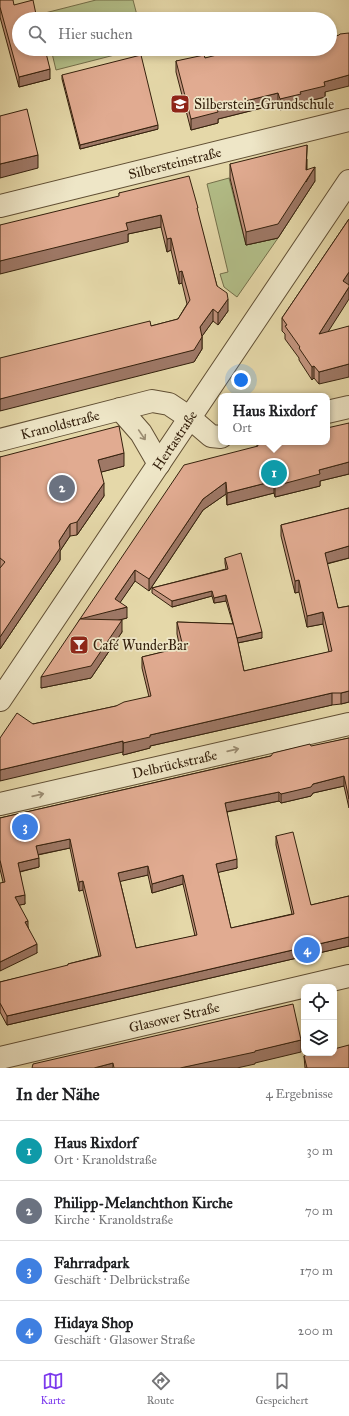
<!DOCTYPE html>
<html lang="de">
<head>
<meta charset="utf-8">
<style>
  :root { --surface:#fff; --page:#f6f6f6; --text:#202124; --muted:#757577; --line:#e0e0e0; --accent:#7c3aed }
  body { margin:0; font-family:"IM FELL Great Primer",serif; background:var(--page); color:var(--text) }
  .controls { position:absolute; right:12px; bottom:12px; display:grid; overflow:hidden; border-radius:8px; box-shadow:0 2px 6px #0003 }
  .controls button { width:36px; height:36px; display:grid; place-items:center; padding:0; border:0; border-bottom:1px solid var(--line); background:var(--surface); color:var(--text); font:20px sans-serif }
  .you { position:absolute; left:241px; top:380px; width:14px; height:14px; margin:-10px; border:3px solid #fff; border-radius:50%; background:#1a73e8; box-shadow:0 0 0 6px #1a73e833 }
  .badge { display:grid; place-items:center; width:26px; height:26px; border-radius:50%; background:var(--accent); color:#fff; font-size:13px; font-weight:700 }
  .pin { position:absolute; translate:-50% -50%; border:2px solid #fff; box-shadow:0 1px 4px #0006 }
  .popup { position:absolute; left:218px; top:393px; width:112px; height:52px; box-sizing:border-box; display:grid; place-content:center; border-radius:8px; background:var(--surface); filter:drop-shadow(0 1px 3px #0005); font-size:13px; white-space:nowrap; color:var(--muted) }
  .popup b { font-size:15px; color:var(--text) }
  .popup::after { content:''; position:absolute; left:50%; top:100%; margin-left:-8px; border:8px solid transparent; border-top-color:var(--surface) }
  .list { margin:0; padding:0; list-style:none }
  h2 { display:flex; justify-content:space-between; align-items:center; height:52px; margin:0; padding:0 16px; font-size:17px }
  h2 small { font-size:13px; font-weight:400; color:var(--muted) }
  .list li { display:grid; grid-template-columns:26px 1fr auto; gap:12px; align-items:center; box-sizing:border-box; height:60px; padding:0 16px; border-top:1px solid var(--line) }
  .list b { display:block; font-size:15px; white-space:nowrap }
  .list p { margin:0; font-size:13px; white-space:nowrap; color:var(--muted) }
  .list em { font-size:13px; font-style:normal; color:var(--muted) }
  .icon { flex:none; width:22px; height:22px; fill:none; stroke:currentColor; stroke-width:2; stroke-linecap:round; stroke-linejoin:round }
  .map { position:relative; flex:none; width:349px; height:1068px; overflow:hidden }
  .search { position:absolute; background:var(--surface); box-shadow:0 2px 6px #0003; left:12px; right:12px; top:12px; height:44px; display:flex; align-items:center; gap:10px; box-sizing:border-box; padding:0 14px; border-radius:22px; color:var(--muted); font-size:15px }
  .sheet { height:292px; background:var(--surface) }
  nav { display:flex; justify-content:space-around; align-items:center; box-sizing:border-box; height:56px; border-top:1px solid var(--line); background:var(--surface); font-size:11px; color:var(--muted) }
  nav a { display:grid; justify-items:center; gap:2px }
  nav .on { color:var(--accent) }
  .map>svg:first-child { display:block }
  .green { fill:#b3bf89; stroke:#74704b }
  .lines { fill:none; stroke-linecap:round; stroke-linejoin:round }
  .minor-casing { stroke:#614f34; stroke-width:24 }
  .minor { stroke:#eee6c7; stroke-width:22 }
  .wall { fill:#c2937d; stroke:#35210d; fill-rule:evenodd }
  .shaded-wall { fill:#9e7866; stroke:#35210d }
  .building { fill:#e1ab91; stroke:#35210d; fill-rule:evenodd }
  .oneway { stroke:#9b8d73 }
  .labels { text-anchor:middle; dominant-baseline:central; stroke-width:3.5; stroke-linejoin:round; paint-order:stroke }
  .poi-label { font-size:14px; fill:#35210d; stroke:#eee6c7; text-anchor:start }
  .street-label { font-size:14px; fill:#35210d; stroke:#eee6c7 }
</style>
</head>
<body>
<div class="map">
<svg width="349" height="1068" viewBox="0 0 349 1068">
  <rect width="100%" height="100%" fill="#e5d8a9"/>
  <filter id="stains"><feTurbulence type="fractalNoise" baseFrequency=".005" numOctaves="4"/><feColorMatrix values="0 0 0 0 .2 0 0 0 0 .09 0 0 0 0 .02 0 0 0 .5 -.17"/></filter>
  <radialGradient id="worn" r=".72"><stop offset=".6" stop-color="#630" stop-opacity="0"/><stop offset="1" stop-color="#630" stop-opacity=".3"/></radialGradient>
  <!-- green -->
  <g class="green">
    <polygon points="96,0 133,0 138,19 43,19 41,14"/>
    <polygon points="51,49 138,49 56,70"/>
    <polygon points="229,178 246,245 278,238 237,297 224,287 220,274 228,272 207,184"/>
  </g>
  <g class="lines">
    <defs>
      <g id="minor">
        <path id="s1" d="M0 206 349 120"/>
        <polyline points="120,409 141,433 159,464"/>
        <polyline points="327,412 349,407"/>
        <path id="s2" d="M0 440 152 401 169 404 190 418 211 436 221 437"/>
        <path id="s3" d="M0 700 349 181"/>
        <path id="s4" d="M0 804 349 724"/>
        <path id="s5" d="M0 1058 349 976"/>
      </g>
    </defs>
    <!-- minor casing -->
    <use href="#minor" class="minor-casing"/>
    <!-- minor -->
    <use href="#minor" class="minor"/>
  </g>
  <!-- wall -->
  <g class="wall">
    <polygon points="0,0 14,5 50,79 19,87 0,17"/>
    <polygon points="205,58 325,92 325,97 301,103 301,105 280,110 278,104 218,119 218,123 191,130 176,72 176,61"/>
    <polygon points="62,75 158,129 80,149 62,79"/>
    <polygon points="307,159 307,170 315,181 278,238 246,245 230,178 230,164"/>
    <polygon points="119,193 198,215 217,286 228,311 218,325 213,321 202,336 202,349 194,362 151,326 178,319 187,304 182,283 179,284 171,250 167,252 161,227 128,234 128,242"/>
    <polygon points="349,219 349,284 328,331 319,384 314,378 312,380 299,360 299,358 285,339 285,334 282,331 282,318"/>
    <polygon points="349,423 349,474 320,481 320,486 275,497 274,493 227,505 226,494 203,510 149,591 135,581 120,602 127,618 119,620 122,632 91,678 41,688 80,619 257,446 257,442 327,442"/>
    <polygon points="0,457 124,466 101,472 104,496 77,535 70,536 60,551 60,560 0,649"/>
    <polygon points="349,508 349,558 327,564 338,608 349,606 349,702 341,704 332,705 150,746 150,748 123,755 123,752 33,724 116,706 149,697 142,668 142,657 180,648 177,634 177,622 233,624 226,601 214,603 212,596 172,607 152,593 152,588 226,569 225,563 225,558 262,638 238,643 244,671 329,652 323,624 307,627 299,592 295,593 281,536 281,525"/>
    <path d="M349 738V808L344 786 313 793 311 796 281 803 279 801 227 812 237 868 218 872 231 928 292 914 276 845V836L311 905 349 896V946L7 1025 0 1012V982L68 966V964L99 956 83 890 79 891 70 848 38 855 39 867 20 872 25 904 19 905 28 927 37 953 3 882 0 869V818ZM148 875 152 893 183 884 195 936 136 948 120 881Z"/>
    <polygon points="304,1056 349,1068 305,1068"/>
  </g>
  <!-- shaded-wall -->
  <g class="shaded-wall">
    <polygon points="50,69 50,79 19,87 19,77"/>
    <polygon points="349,75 349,86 325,92 325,97 301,103 301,105 280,110 280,99 300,92 324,82"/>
    <polygon points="278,93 278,104 218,119 218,123 191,130 191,119 217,108"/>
    <polygon points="158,125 158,129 80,149 80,145"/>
    <polygon points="307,145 306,182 315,167 315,181 278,238 246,245 246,232 306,170"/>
    <polygon points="38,155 38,168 0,178 0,164"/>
    <polygon points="161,215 161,227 128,234 128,242 0,274 0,261 126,223"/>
    <polygon points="171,238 171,250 167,252 167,239"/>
    <polygon points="182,271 182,283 179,284 179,272"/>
    <polygon points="349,272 349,284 343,293 343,281"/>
    <polygon points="349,287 349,299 319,346 319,334"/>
    <polygon points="228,299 228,311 218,325 218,313"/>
    <polygon points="213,309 213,321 200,339 200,327"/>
    <polygon points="202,337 202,349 194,362 0,411 0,399"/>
    <polygon points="349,364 349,377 319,384 319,372"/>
    <polygon points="314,366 314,378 312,380 312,367"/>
    <polygon points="124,453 124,466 98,473 98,460"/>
    <polygon points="349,462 349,474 320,481 320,486 275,497 275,486 319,470"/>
    <polygon points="274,481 274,493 227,505 227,493"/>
    <polygon points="226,482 226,494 203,510 149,591 149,579 203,499"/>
    <polygon points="104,483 104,496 77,535 77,522"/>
    <polygon points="70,524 70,536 60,551 60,560 0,649 0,637 59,541"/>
    <polygon points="349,546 349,558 325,564 325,553"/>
    <polygon points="135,570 135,581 115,610 127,607 127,618 80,630 80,619 115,599"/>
    <polygon points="299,580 299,592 295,593 295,581"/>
    <polygon points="212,591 212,596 172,607 172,601"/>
    <polygon points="226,595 226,601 214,603 214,598"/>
    <polygon points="323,612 323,624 307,627 307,616"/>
    <polygon points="122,620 122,632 91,678 41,688 41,677"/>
    <polygon points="262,632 262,638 237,643 237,638"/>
    <polygon points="349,691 349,702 341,704 341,693"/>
    <polygon points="332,693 332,705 150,746 150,748 123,755 123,743 150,735"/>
    <polygon points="123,741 123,752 0,781 0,770"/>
    <polygon points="344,776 344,786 313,793 311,796 281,803 281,794 313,784"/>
    <polygon points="279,792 279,801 225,812 225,803"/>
    <polygon points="70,839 70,848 36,855 36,846"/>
    <polygon points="39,858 39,867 18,872 18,863"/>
    <polygon points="237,859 237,868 216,873 216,864"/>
    <polygon points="148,866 148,875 118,882 118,873"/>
    <polygon points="183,875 183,884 152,893 152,884"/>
    <polygon points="83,881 83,890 79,891 79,882"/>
    <polygon points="25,895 25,904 15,906 15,897"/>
    <polygon points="28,921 28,930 25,922"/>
    <polygon points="349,937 349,946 7,1025 7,1016"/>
    <polygon points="37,944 37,953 0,971 0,962"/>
    <polygon points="301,1040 301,1052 255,1063 255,1064 237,1068 180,1068"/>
    <polygon points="113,1063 113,1068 94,1068"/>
  </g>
  <!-- building -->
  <g class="building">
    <polygon points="0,0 13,0 14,5 33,0 37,19 19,19 19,49 45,49 50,69 19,77 0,7"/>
    <polygon points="349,33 349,75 324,82 325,86 300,92 301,94 280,99 278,93 217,108 218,112 191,119 176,61 204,55 205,58 240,49 330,49 330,38 339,35 340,34"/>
    <polygon points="141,55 158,125 80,145 62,75"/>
    <polygon points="27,109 38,155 0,164 0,116"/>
    <polygon points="307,145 306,170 315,167 278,224 246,232 230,164"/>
    <polygon points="189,176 198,208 197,208 217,286 227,293 228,299 218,313 213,309 200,327 202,337 194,350 0,399 0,358 150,321 151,326 178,319 190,300 182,271 179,272 171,238 167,239 161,215 126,223 128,230 0,261 0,225 119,196 119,193"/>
    <polygon points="349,219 349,272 343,281 349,285 349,287 319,334 349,326 349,364 319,372 314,366 312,367 299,348 300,347 285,326 287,325 282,318"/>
    <polygon points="349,423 349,462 319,470 320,474 275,486 274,481 227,493 226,482 203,499 149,579 135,570 115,599 127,607 80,619 184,465 258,446 257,442 327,442 327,428"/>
    <polygon points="119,426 124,453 98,460 104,483 77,522 70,524 59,541 60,548 0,637 0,568 5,562 0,558 0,457"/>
    <polygon points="349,508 349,546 325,553 338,608 349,606 349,691 341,693 332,693 150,735 150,737 123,743 123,741 0,770 0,738 17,713 33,724 116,706 124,702 151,696 142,657 183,647 177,622 234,624 244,671 332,651 323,612 307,616 299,580 295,581 281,525"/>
    <polygon points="241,553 262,632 237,638 226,595 214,598 212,591 172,601 152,588 228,569 225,558"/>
    <polygon points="80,619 122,620 91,666 41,677"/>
    <path d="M349 738V799L344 776 313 784 311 787 281 794 279 792 225 803 237 859 216 864 231 928 294 914 276 836 293 832 311 905 349 896V937L7 1016 0 1003V982L68 965V964L101 956 83 881 79 882 70 839 36 846 39 858 18 863 25 895 15 897 28 921 25 922 37 944 0 962V883L5 882 0 860V818L271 756 273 753 310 744 311 746ZM148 866 152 884 183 875 197 935 136 948 118 873Z"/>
    <polygon points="293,1004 301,1040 255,1051 255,1052 180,1068 114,1068 113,1063 94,1068 32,1068 33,1064"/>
    <polygon points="349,1045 349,1068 307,1068 304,1056 315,1053 334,1053 334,1049"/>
  </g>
  <!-- one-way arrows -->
  <defs><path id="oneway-shaft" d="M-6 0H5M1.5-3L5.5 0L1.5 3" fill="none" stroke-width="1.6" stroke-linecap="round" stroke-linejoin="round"/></defs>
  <g class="oneway">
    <use href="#oneway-shaft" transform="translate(142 435) rotate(56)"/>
    <use href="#oneway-shaft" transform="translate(233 750) rotate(-13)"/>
    <use href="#oneway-shaft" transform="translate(38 795) rotate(-13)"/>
  </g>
  <!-- icons -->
  <defs>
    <symbol id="school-square" viewBox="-11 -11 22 22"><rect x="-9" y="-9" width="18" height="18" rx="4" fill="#8f2418" stroke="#eee6c7"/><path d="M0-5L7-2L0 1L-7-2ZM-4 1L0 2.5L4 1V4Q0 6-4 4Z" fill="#fff"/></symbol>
    <symbol id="bar-square" viewBox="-11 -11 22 22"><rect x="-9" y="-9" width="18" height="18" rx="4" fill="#8f2418" stroke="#eee6c7"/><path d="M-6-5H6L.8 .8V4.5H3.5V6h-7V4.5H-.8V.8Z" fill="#fff"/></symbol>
  </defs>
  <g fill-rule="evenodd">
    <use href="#school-square" x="169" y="93" width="22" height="22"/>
    <use href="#bar-square" x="68" y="634" width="22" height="22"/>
  </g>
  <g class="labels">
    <!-- poi labels -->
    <g class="poi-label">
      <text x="194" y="104">Silberstein-Grundschule</text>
      <text x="93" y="645">Café WunderBar</text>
    </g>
    <!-- street labels -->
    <g class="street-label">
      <text stroke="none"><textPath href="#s1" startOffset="180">Silbersteinstraße</textPath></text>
      <text stroke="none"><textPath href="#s2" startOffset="62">Kranoldstraße</textPath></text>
      <text stroke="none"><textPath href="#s3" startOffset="313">Hertastraße</textPath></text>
      <text stroke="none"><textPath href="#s4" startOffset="179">Delbrückstraße</textPath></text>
      <text stroke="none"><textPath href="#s5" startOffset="179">Glasower Straße</textPath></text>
    </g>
  </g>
  <rect width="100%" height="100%" filter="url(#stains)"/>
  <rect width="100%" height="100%" fill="url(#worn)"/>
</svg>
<div class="controls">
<button><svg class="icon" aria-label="locate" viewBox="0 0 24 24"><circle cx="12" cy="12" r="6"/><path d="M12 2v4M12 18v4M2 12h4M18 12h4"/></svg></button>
<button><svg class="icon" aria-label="layers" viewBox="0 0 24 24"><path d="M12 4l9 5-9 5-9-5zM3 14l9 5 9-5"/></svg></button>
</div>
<div class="you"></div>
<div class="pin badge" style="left:274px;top:473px;background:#0f9aa8">1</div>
<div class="popup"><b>Haus Rixdorf</b>Ort</div>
<div class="pin badge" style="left:62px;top:488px;background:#6b7280">2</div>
<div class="pin badge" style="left:25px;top:827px;background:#3f7fe0">3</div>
<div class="pin badge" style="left:307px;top:950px;background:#3f7fe0">4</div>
<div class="search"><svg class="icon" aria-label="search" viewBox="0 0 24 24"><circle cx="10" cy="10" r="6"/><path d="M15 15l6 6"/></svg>Hier suchen</div>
</div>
<section class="sheet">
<h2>In der Nähe<small>4 Ergebnisse</small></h2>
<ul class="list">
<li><span class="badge" style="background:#0f9aa8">1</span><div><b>Haus Rixdorf</b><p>Ort · Kranoldstraße</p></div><em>30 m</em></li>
<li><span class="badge" style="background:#6b7280">2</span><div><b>Philipp-Melanchthon Kirche</b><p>Kirche · Kranoldstraße</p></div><em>70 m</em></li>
<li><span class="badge" style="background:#3f7fe0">3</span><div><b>Fahrradpark</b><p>Geschäft · Delbrückstraße</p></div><em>170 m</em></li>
<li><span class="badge" style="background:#3f7fe0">4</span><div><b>Hidaya Shop</b><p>Geschäft · Glasower Straße</p></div><em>200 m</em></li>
</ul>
</section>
<nav>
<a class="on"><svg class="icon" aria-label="map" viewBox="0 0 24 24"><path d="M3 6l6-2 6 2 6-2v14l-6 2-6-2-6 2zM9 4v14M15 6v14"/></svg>Karte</a>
<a><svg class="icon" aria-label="directions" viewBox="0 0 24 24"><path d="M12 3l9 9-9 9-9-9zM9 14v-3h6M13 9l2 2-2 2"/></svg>Route</a>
<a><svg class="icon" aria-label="saved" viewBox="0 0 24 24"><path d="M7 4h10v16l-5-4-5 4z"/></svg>Gespeichert</a>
</nav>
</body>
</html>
